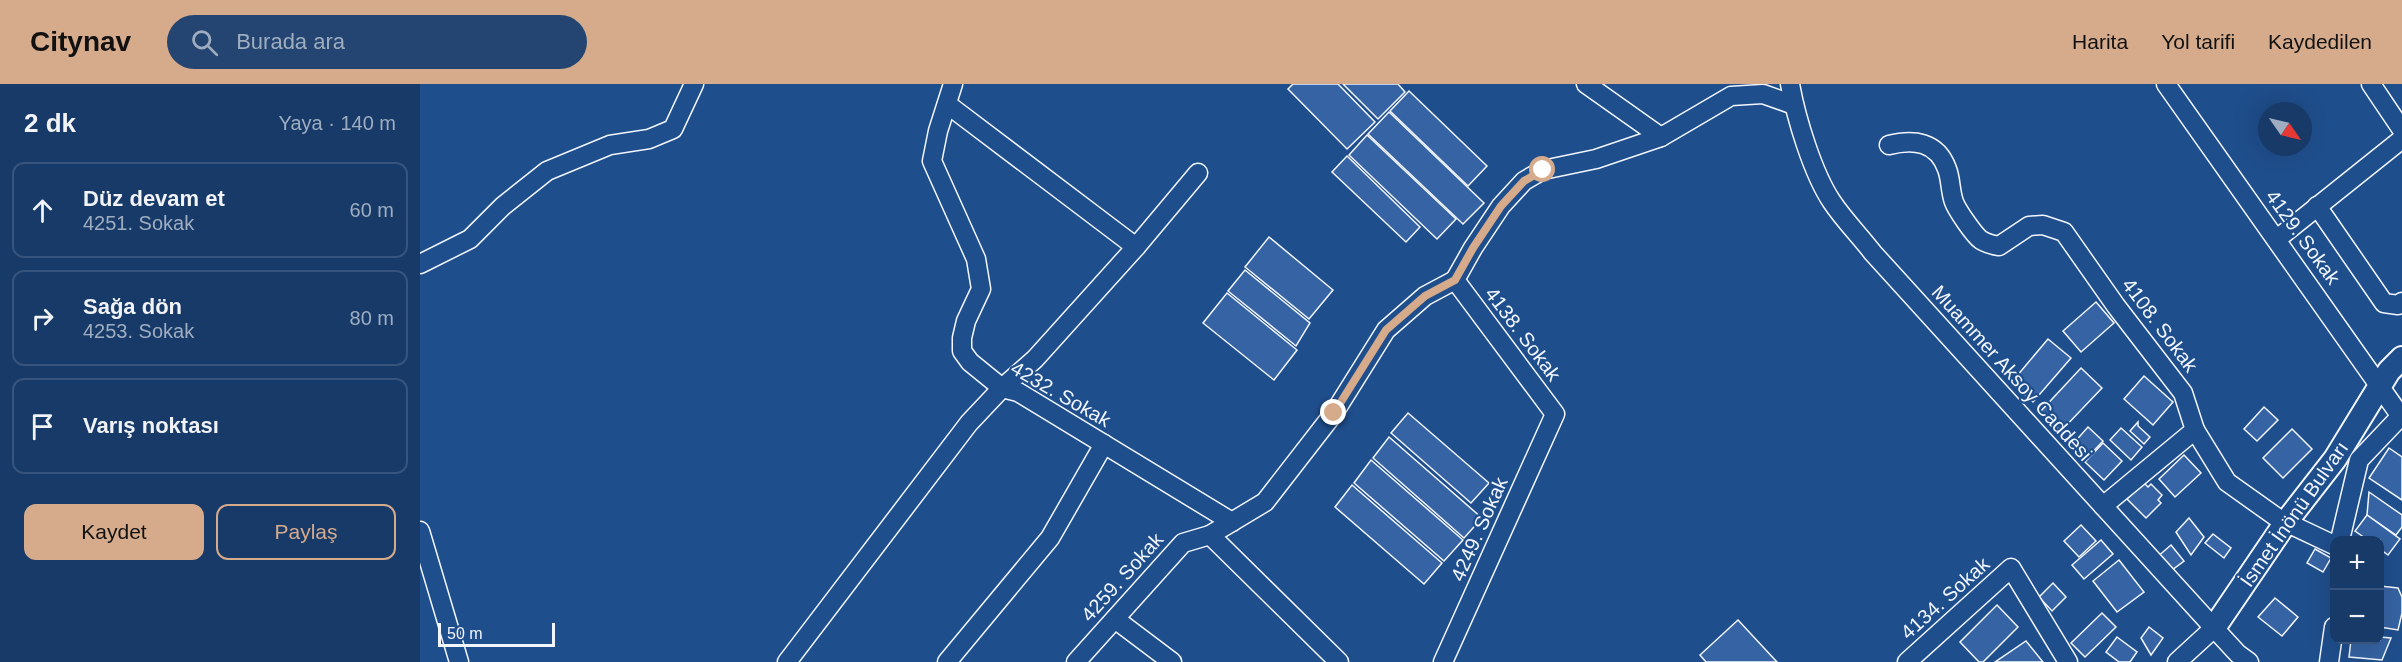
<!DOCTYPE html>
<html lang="tr">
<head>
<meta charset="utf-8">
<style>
  :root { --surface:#173a69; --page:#244571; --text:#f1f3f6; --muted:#9eadc0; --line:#36547d; --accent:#d6ab8b }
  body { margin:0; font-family:Arial,sans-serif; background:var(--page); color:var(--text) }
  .controls { position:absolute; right:18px; bottom:18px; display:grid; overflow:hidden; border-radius:12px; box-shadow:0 6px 24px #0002 }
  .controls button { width:54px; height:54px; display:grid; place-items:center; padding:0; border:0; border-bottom:2px solid var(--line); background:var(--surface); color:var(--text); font:30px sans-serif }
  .compass { position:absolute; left:1838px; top:18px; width:54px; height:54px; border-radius:50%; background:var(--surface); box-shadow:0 6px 24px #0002; rotate:124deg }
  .scale { position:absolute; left:18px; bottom:15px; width:117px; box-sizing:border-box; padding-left:6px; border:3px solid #f2f6ff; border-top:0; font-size:16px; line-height:21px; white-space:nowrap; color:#f2f6ff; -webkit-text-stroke:4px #1f4e8c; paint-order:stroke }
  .stop { position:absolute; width:18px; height:18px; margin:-14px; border:4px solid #d6ab8b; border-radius:50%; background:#fff }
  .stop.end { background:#d6ab8b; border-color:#fff; box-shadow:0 2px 6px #0008 }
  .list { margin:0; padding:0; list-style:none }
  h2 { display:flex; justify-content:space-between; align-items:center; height:78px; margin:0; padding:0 24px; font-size:26px }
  h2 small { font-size:20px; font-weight:400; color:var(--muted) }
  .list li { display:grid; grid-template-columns:39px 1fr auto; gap:18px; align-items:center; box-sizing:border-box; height:96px; margin:0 12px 12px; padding:0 12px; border:2px solid var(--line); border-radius:12px }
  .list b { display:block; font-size:22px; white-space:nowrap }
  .list p { margin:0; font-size:20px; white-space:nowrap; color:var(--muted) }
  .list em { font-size:20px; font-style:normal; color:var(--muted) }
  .actions { display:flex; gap:12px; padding:18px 24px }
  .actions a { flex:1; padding:14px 0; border:2px solid var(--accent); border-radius:12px; text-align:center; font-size:21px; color:var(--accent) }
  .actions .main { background:var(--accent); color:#111 }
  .icon { flex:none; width:33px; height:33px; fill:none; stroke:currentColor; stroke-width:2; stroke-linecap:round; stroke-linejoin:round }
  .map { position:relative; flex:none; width:1982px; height:578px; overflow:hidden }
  header { display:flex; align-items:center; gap:36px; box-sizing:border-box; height:84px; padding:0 30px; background:var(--accent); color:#111 }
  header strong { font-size:28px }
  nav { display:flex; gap:33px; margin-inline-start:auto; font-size:21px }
  .search { width:420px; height:54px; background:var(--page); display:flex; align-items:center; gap:15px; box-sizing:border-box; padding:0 21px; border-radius:33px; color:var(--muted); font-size:22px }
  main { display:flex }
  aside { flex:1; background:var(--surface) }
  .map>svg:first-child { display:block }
  .building { fill:#3563a3; stroke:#f2f6ff; stroke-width:1.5 }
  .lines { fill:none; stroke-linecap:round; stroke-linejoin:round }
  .minor-casing { stroke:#f2f6ff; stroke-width:21 }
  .major-casing { stroke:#f2f6ff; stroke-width:26 }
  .minor { stroke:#1f4e8c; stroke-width:18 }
  .major { stroke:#1f4e8c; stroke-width:22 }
  .route { stroke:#d6ab8b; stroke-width:8 }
  .labels { text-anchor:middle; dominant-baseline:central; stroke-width:4.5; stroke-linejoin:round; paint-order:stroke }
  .street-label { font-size:20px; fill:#f2f6ff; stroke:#1f4e8c }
</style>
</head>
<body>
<header>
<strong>Citynav</strong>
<div class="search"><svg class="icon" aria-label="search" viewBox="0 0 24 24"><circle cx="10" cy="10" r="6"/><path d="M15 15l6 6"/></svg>Burada ara</div>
<nav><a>Harita</a><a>Yol tarifi</a><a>Kaydedilen</a></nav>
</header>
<main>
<aside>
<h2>2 dk<small>Yaya · 140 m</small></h2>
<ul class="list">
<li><svg class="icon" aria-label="ahead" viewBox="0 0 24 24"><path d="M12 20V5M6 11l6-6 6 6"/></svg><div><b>Düz devam et</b><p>4251. Sokak</p></div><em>60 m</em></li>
<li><svg class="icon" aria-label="right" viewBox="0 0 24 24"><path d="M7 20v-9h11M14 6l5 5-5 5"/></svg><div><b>Sağa dön</b><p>4253. Sokak</p></div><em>80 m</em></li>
<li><svg class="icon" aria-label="arrive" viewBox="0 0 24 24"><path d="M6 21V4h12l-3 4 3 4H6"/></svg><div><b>Varış noktası</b></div></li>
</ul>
<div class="actions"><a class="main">Kaydet</a><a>Paylaş</a></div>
</aside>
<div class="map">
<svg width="1982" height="578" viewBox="0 0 1982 578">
  <rect width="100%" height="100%" fill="#1f4e8c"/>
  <!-- building -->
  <g class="building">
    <polygon points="873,0 918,0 955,38 927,65 868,5"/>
    <polygon points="923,0 978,0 985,8 958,35"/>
    <polygon points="989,7 1067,82 1048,102 970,27"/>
    <polygon points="969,28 1064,119 1043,140 948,50"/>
    <polygon points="947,51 1036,135 1017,155 929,71"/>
    <polygon points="927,72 1000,143 986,158 912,88"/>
    <polygon points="849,153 913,206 889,235 825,183"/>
    <polygon points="825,186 890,239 876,262 808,207"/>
    <polygon points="807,209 877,266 854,296 783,239"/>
    <polygon points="1676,218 1694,239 1661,268 1643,247"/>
    <polygon points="1628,255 1651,274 1613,318 1591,299"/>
    <polygon points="1661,284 1682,304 1641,347 1620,328"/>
    <polygon points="1724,292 1753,318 1733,341 1704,315"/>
    <polygon points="1844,323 1858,336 1837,357 1824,345"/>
    <polygon points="988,329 1069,399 1051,419 971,349"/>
    <polygon points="1718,338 1718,342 1730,353 1724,360 1710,347"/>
    <polygon points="1668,343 1683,357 1666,375 1652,361"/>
    <polygon points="1701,344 1722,363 1711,376 1690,356"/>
    <polygon points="1872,345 1892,365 1863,394 1843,374"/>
    <polygon points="969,353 1062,434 1044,454 953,374"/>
    <polygon points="1683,359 1702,377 1684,396 1665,378"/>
    <polygon points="1969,364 1982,373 1982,416 1949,394"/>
    <polygon points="1764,371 1781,389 1755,413 1739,395"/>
    <polygon points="951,376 1043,456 1024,477 934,399"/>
    <polygon points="1723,398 1728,403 1731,400 1742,411 1738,416 1741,419 1726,434 1707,415"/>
    <polygon points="932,401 1022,479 1004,500 915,423"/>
    <polygon points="1949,408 1982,431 1982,443 1976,451 1947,431"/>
    <polygon points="1947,431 1980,455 1968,471 1960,465 1960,456 1948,456 1935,447"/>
    <polygon points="1769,434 1784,453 1771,471 1756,448"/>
    <polygon points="1661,441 1676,457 1659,473 1644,457"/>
    <polygon points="1793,450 1811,464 1804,474 1785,459"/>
    <polygon points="1681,456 1693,470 1664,495 1652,481"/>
    <polygon points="1751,461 1764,477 1748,489 1736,474"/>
    <polygon points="1895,465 1911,474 1903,488 1887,479"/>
    <polygon points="1699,476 1724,508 1697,528 1673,497"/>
    <polygon points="1633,499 1646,513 1632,527 1619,513"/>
    <polygon points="1960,502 1978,504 1982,513 1982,529 1978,546 1960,543"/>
    <polygon points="1855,514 1878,533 1862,552 1838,533"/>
    <polygon points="1577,521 1598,543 1563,578 1559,578 1540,558"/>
    <polygon points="1682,529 1696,543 1665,573 1651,559"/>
    <polygon points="1318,536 1357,578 1286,578 1280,571"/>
    <polygon points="1729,543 1743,554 1731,571 1721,554"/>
    <polygon points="1697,553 1717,568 1710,578 1699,578 1686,568"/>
    <polygon points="1960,553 1971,554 1962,576 1929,573 1931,556 1960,556"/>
    <polygon points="1606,557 1623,578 1575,578"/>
  </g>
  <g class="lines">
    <defs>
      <g id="minor">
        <polyline points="533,0 518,47 512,77 556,175 561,205 546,237 542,254 542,267 550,278 582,304 598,308 812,438"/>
        <polyline points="1166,0 1241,53"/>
        <path d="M1370 0C1376 34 1393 90 1412 118 1424 136 1440 152 1453 169L1794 544 1818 570 1829 578"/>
        <polyline points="1746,0 1982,334"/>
        <polyline points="1951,0 1982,46"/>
        <polyline points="527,20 716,163"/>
        <path d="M1469 61C1493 55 1517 57 1527 85 1531 95 1530 107 1534 118 1537 126 1554 151 1561 156 1566 159 1572 161 1579 162L1609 142 1623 141 1644 148 1696 222 1763 309 1775 346 1807 398 1859 435 1914 461"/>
        <polyline points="1897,122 1964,219 1978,221 1982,218"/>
        <polyline points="1857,155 1982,55"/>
        <polyline points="0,180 50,155 83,122 127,87 190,61 229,55 253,45 274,0"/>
        <polyline points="1035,196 1053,164 1081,122 1104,97 1123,86 1176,75 1241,53 1311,12 1343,10 1374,21"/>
        <polyline points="1683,422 1775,346"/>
        <polyline points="0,447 39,578"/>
        <polyline points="790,451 919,578"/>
        <polyline points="1920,456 1939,376 1980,333"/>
        <polyline points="695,535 752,578"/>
        <polyline points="367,578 549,339 582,304 615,275 716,163 778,89"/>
        <polyline points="527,578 630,454 684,360"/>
        <polyline points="656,578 763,459 790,451 845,418 914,329 966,246 1005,212 1035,196"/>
        <polyline points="1023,578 1135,330 1035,196"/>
        <polyline points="1487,578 1591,484 1648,578"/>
        <polyline points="1757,578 1794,544"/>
        <polyline points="1909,578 1914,543"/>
      </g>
      <polyline id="major" points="1794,544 1866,438 1915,375 1969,287 1982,274"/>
    </defs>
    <!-- minor casing -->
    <use href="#minor" class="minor-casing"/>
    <!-- major casing -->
    <use href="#major" class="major-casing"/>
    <!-- minor -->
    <use href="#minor" class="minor"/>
    <!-- major -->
    <use href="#major" class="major"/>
  </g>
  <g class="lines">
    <!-- route -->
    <polyline class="route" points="914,329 966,246 1005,212 1035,196 1053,164 1081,122 1104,97 1123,86"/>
  </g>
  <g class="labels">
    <!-- street labels -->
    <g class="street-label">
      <text transform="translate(1883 153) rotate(54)">4129. Sokak</text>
      <text transform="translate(1740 241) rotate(53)">4108. Sokak</text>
      <text transform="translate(1103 250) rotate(53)">4138. Sokak</text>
      <text transform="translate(1592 289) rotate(48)">Muammer Aksoy Caddesi</text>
      <text transform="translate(641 310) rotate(30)">4232. Sokak</text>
      <text transform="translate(1874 430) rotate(-55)">İsmet İnönü Bulvarı</text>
      <text transform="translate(1059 445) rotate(-66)">4249. Sokak</text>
      <text transform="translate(702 493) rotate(-48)">4259. Sokak</text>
      <text transform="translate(1525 514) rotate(-42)">4134. Sokak</text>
    </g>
  </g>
</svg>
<div class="controls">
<button>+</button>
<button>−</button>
</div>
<svg class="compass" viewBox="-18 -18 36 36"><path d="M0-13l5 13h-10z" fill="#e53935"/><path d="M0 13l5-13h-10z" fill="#9eadc0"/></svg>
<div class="scale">50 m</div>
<div class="stop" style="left:1123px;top:86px"></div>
<div class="stop end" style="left:914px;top:329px"></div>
</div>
</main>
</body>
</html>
